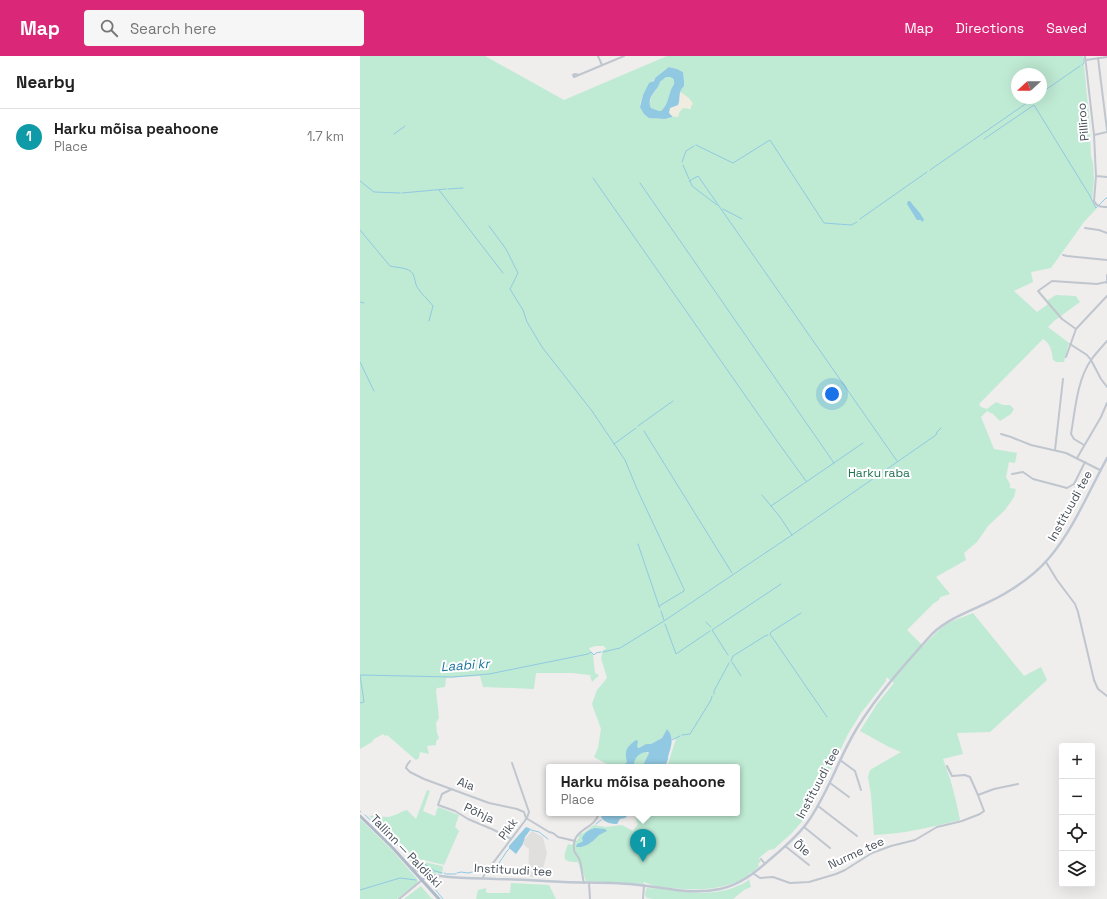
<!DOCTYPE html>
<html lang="en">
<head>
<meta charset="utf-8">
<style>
  :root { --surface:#fff; --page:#f6f6f6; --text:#222; --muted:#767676; --line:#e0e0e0; --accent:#db2777 }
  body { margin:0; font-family:"Space Grotesk",sans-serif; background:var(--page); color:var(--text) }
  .controls { position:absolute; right:12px; bottom:12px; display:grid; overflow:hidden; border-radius:4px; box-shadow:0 4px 16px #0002 }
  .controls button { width:36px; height:36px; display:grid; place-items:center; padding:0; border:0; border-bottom:1px solid var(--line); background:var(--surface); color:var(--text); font:20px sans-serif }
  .compass { position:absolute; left:651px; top:12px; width:36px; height:36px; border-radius:50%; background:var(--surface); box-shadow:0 4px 16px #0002; rotate:249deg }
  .you { position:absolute; left:472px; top:338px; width:14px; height:14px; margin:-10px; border:3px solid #fff; border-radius:50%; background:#1a73e8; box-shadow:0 0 0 6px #1a73e833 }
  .badge { display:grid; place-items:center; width:26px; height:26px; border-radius:50%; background:var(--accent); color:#fff; font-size:13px; font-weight:700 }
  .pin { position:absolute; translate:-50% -33px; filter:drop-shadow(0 1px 2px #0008) }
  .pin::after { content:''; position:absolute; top:21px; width:14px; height:12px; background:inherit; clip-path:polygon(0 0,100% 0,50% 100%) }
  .popup { position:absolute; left:186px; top:708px; width:194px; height:52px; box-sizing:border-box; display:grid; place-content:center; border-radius:4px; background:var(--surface); filter:drop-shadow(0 1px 3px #0005); font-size:13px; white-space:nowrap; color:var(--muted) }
  .popup b { font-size:15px; color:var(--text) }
  .popup::after { content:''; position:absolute; left:50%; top:100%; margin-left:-8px; border:8px solid transparent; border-top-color:var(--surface) }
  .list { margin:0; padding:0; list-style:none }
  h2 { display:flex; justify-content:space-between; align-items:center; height:52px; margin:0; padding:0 16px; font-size:17px }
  h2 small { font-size:13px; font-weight:400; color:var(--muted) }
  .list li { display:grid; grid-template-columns:26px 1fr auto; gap:12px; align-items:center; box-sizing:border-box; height:56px; padding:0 16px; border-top:1px solid var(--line) }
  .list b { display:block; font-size:15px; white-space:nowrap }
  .list p { margin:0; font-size:13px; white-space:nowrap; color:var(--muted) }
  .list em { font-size:13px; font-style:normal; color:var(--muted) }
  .icon { flex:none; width:22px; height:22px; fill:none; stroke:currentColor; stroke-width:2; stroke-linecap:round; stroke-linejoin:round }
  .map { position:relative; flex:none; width:747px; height:843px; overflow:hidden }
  header { display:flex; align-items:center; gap:24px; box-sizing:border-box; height:56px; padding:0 20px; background:var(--accent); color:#fff }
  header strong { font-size:19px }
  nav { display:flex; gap:22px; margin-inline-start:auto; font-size:14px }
  .search { width:280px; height:36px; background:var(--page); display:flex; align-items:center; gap:10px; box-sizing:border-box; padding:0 14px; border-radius:4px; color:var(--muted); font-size:15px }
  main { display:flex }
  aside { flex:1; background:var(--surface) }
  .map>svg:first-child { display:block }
  .education { fill:#e1dfde }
  .green { fill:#bfead4; fill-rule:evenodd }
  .sand { fill:#f0ecdf }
  .water { fill:#91c9e2; fill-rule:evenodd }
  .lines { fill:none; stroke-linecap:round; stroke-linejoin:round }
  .stream { stroke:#91c9e2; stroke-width:1 }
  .street { stroke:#bfc6ce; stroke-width:2 }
  .secondary { stroke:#bfc7d2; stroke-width:2.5 }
  .primary { stroke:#afbac9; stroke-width:3 }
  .labels { text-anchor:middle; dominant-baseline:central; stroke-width:4; stroke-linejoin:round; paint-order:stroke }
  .street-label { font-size:12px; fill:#474f58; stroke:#fff }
  .park-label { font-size:12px; fill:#207251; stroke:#fff }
  .water-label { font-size:13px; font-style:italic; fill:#1a7299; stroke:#fff }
</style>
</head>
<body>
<header>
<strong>Map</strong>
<div class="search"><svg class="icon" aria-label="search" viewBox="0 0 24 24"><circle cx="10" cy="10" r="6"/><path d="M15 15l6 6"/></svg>Search here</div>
<nav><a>Map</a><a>Directions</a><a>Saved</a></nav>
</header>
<main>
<aside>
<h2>Nearby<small></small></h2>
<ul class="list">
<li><span class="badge" style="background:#0f9aa8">1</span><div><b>Harku mõisa peahoone</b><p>Place</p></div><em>1.7 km</em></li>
</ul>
</aside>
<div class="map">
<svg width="747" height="843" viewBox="0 0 747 843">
  <rect width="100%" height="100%" fill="#f0eded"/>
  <!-- education -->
  <polygon class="education" points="172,775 183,781 187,797 181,821 168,821 169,793 164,789 164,784"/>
  <!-- green -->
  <g class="green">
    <path d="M0 0H125L204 44 307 0H723L729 60 731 100 733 107 734 123 732 145 737 152 724 166 691 212 671 216 673 226 654 235 677 256 687 249 688 244 696 239 716 240 720 246 694 265 688 271 709 287 704 306H696L693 304C692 296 691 288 683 283L619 348 621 351 627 353 636 346 643 349H650L654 353 651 358 640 365 633 358 627 355 621 361 634 393 657 397 655 407 649 406 646 421 650 428V432L656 433 654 441 645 454 628 470 617 486 604 497 606 504 576 521 590 538 580 541 579 544 574 547 547 574 563 590C571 582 578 574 587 568 595 563 604 561 613 557L664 620 681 611 687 624 630 676 597 677 603 698 583 703C591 723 596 743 600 764 572 771 543 778 514 779L511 739 508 721 510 714 541 696 529 691 500 675 517 648 534 627 526 621V625L501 657 488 678 471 713 468 714 455 745 445 762 432 777 414 793 409 794 399 802 401 805 398 808 399 810 393 816 390 817C388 820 385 822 381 824 358 835 335 834 311 832 301 831 292 830 284 826L283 828 226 825 223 817 221 816 218 806C201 806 203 802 208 788L212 789 219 782 218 780C221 777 222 778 225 776 228 774 230 771 234 769L246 771 262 769 273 775 278 768 275 762 280 757H377V711H307L316 683H312V682L307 673 302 682 291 688H286L279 692 277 691 268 706 262 711H252L234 701 238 692 241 673 232 648 237 634 247 622 241 602 243 594 246 593 244 590H235L229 592 233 599 235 617 239 619 232 626 230 619 212 617H176L174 633 153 632 123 631 120 620 86 622 85 631 77 632 76 634 79 662 76 667 77 677 79 682 76 685V689L67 690 69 698 60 696 59 702 56 704 27 679 25 680 23 678 14 683 12 686 0 693ZM310 11 317 13 323 16 324 25V30L322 32 320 36 330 43C326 49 319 54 318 61L312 60C307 65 301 61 296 63L283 56 280 49 283 39 295 22ZM657 18H681V42H657Z"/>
    <path d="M310 20 313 22 315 24 313 30 309 44 304 53 302 55H299L291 52C287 40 298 35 300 26L306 21Z"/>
    <path d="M285 696 289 697 282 711H277L274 707C275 701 279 697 285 696Z"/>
    <path d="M67 734 70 735 63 755 75 760 78 751 99 759 95 771 99 775 84 809 64 804 54 803 45 791 9 760C15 759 22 761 28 761 35 760 40 756 47 754L56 763Z"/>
    <polygon points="0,763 31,793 57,823 58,826 55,829 37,843 0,843"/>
    <polygon points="49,804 60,805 82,810 83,811 82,818 66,816 64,815 61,808 58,806 51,806"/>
    <path d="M389 823 391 831 384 834 373 843H293L287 842 285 839 286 833 287 832C318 833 342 842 373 832 379 829 385 828 389 823Z"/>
    <polygon points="151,827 189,829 196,843 116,843 118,834 126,832 126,836 128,837 150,837"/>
    <polygon points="61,830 71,842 74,843 44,843"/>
  </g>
  <!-- sand -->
  <path class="sand" d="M320 36C324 38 332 44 333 48L331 50V53L323 52 319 56 318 61 312 60 309 57 310 52 319 46 318 41Z"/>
  <!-- water -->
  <g class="water">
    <path d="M309 11 317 13 323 16 324 25V30C317 37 321 43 318 49L310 52 309 57 312 60V61L305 63 289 62 284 58 280 51 283 39 289 27 294 25 295 22ZM310 21C312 22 314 22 314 25 315 28 312 31 311 34 308 42 308 49 301 55H299L291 52C286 40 298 35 300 26L306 21Z"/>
    <path d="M548 145H550C555 152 561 157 564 164L562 166 561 164H557L547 148Z"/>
    <path d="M307 673C315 682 311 690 308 701V703L305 711H293L292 708 285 711H282L289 697 288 696C280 696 276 700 274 707L277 711H262L267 706C264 694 267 691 276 684L278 685 277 691 279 692 286 688H291L302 682Z"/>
    <path d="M244 757H270L265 762 260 763 257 768C251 768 245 767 241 761Z"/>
    <polygon points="166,771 171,773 165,781 163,788 156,798 149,792 149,790"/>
    <path d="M235 772 245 773 247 775 239 779 233 785 227 789 221 791H216L217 788 222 786 223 785 222 782C225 776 229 774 235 772Z"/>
  </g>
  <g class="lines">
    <!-- stream -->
    <g class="stream">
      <polyline points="722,9 724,7 724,2"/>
      <polyline points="681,37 720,10"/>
      <polyline points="34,78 45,70"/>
      <polyline points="624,83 674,49 730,140 736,152 746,142 747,142"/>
      <polyline points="336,89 373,107 410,84 464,167 491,169 497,166"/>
      <polyline points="322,106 326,95 334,90"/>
      <polyline points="323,109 329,123"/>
      <polyline points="570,114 674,42"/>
      <polyline points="233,122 417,385 446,425"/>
      <polyline points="0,125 14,136 40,137"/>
      <polyline points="329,125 338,120 537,405"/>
      <polyline points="330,125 332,130 357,149"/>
      <polyline points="280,127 474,407"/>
      <polyline points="88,133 103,132"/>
      <polyline points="79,134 143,217"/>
      <polyline points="42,137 86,133"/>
      <polyline points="363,153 382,163"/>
      <polyline points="500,163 567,116"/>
      <polyline points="129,170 146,193 158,217 150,233 163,254 167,266 182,291 232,355 265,404 277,433 324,533 324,535 299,550 300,552"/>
      <path d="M0 174 30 210C37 212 49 211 53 218 55 222 55 227 57 231 61 238 68 243 73 250L69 265"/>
      <polyline points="0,246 4,247"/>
      <polyline points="0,306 14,335"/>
      <polyline points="278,370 313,345"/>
      <polyline points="284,375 372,517"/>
      <polyline points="254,388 276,372"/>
      <polyline points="402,439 420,461 432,479"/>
      <polyline points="411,450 503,387"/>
      <polyline points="278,488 299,550"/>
      <polyline points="301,555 304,564"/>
      <polyline points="441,557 411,576 410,578 467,661"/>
      <polyline points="346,566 351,571"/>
      <polyline points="305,568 316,598 350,575"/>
      <polyline points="243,596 260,592 304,565 432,479 576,379 577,376 581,372"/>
      <polyline points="368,599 352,574 421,528"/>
      <polyline points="371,605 373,600 405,580 408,579"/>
      <polyline points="372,606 381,620"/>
      <polyline points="354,638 354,635 369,607"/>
      <polyline points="0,647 4,646 0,619 92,621 129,618 228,598 231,596 234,599 236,597 241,596"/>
      <polyline points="322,679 330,678 351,644 352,640"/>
      <polyline points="312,684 320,680"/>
      <polyline points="0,755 1,756"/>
      <polyline points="5,759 47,798"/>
      <polyline points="236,768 241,764"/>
      <polyline points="171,774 179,776 188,783"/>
      <polyline points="63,807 75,815 82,817"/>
      <polyline points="134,813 135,813 147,795 150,792"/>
      <polyline points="84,817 86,818 96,818"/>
      <polyline points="97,817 101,816 108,817 125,813 128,813 129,810"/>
      <polyline points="69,826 69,823 74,822 78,823 80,821"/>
      <polyline points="70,827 83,843"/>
      <polyline points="0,834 40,822 56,824"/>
    </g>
    <!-- street -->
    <g class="street">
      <polyline points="238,0 242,9"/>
      <polyline points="725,0 734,79 736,120 747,121"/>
      <polyline points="738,2 747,74"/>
      <polyline points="726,4 747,1"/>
      <polyline points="219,19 215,18 213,19 214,21 264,0"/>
      <polyline points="734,79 747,76"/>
      <path d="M736 120 734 145C737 151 741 151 747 151"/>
      <polyline points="725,172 739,174 747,177"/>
      <polyline points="703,199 707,200 747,204"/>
      <polyline points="747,219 747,227"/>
      <polyline points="716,273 702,263 678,235 692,225 737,228 746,226"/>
      <polyline points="710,288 727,299 731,304 741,323 747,331"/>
      <polyline points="706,301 716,273 747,240"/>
      <polyline points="641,378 651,381 671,389 706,397 740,414"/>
      <path d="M724 389 714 383 711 378C715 355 717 324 731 304 736 297 742 291 747 285"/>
      <polyline points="695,394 703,323"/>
      <polyline points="717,402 741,361 747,347"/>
      <polyline points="652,418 663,416 673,423 707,432 714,428 725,406"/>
      <polyline points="686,506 697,524 715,548 718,556 734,624 738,633 747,640"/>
      <polyline points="480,704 495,715 501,734"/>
      <polyline points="50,705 47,709 46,712 50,716 64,723 129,747 157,753 164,756 166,762 189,776 193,777 198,781 215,785"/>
      <polyline points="587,710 592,720 605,719 610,721 618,739"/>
      <polyline points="470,727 489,741"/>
      <polyline points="92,733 82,738 78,749 95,755 108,763 134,774 151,783"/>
      <polyline points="458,750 497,780"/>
      <polyline points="444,771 470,792"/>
      <polyline points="425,790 449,809"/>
      <polyline points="401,803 405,808"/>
      <polyline points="394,818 400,822 413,821 430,827 449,826 476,818 485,814 512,797 531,790 555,784 577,771 602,765 620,758 624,755 618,739 634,733 658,728"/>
      <polyline points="123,822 124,819 167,762 169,756 152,707"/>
      <path d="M224 827C222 820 222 812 220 805 219 801 215 798 214 794 211 772 235 774 239 757"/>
      <polyline points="229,827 230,843"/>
      <polyline points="39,843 62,824"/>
      <polyline points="283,843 284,829"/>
    </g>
    <!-- secondary -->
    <g class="secondary">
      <path d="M52 812C70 823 115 822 136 823 159 823 181 825 204 826 229 827 254 826 279 829 306 832 333 839 360 833 379 829 393 818 407 806 421 794 436 782 447 767 468 738 478 703 497 672 518 638 545 608 572 578 594 557 625 551 649 535 664 526 678 515 689 502 713 474 729 435 747 402"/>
      <polyline points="62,824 69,818"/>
    </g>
    <!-- primary -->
    <polyline class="primary" points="0,760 31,790 79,843"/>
  </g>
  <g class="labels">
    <!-- street labels -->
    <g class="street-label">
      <text transform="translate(723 66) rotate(-95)">Pilliroo</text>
      <text transform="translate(710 450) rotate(-61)">Instituudi tee</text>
      <text transform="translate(458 727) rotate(-62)">Instituudi tee</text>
      <text transform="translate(106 728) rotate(20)">Aia</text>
      <text transform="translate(119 757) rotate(25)">Põhja</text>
      <text transform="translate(148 773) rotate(-54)">Pikk</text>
      <text transform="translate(442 792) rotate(38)">Õle</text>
      <text transform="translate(46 795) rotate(46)">Tallinn — Paldiski</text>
      <text transform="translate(496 797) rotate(-25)">Nurme tee</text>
      <text transform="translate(153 814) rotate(3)">Instituudi tee</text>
    </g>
    <!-- park labels -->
    <g class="park-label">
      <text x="519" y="417">Harku raba</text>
    </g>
    <!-- water labels -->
    <g class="water-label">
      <text transform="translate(105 609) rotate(-4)">Laabi kr</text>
    </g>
  </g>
</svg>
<div class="controls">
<button>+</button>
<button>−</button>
<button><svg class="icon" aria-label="locate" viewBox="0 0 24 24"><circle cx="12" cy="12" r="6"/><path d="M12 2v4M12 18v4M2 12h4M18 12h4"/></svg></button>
<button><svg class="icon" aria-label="layers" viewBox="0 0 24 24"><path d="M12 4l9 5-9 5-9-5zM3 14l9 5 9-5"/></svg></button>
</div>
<svg class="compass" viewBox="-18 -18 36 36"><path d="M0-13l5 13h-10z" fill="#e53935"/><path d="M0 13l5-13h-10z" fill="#767676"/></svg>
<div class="you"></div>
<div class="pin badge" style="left:283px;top:806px;background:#0f9aa8">1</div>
<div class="popup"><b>Harku mõisa peahoone</b>Place</div>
</div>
</main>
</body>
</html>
